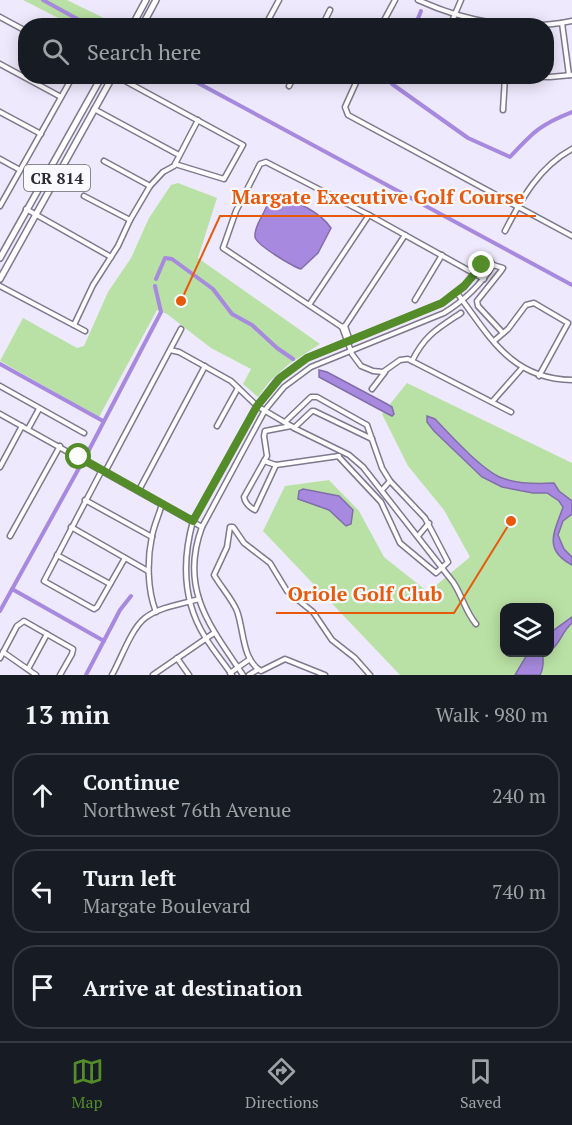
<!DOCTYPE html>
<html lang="en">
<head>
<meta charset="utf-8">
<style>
  :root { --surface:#171b24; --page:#242831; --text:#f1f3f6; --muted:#9ea1a6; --line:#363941; --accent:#538c28 }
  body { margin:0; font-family:"PT Serif",serif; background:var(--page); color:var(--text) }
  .controls { position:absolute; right:18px; bottom:18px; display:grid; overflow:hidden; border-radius:12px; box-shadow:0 3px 15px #0003 }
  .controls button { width:54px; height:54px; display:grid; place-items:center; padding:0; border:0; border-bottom:2px solid var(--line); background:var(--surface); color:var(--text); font:30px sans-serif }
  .stop { position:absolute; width:18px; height:18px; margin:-14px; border:4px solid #538c28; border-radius:50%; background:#fff }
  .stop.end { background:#538c28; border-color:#fff; box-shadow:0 2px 6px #0008 }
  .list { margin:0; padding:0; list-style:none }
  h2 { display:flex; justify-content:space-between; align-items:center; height:78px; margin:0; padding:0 24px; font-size:26px }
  h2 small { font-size:20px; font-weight:400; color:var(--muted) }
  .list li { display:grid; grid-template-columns:39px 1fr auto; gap:18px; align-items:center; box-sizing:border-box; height:84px; margin:0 12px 12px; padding:0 12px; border:2px solid var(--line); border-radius:24px }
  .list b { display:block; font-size:22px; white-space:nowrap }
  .list p { margin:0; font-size:20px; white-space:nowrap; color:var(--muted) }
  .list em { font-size:20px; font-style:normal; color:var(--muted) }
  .icon { flex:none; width:33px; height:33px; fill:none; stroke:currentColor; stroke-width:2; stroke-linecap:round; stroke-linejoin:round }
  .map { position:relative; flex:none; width:572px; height:675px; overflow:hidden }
  .search { position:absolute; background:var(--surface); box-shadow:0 3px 15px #0003; left:18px; right:18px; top:18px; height:66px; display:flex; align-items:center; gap:15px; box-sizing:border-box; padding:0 21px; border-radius:24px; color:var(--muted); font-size:22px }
  .sheet { height:366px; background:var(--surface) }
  nav { display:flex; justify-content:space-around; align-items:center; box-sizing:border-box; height:84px; border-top:2px solid var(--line); background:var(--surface); font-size:16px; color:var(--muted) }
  nav a { display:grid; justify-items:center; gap:3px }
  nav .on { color:var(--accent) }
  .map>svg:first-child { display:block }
  .green { fill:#bae1a5; fill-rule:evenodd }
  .water { fill:#a78adf; stroke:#826dab; stroke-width:1.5 }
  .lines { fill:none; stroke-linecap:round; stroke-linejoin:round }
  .canal { stroke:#a78adf; stroke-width:4 }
  .minor-casing { stroke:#7f798d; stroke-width:7 }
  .major-casing { stroke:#7f798d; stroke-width:8 }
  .minor { stroke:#fff; stroke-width:4 }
  .major { stroke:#fff; stroke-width:5 }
  .route { stroke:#538c28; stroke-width:8 }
  .labels { text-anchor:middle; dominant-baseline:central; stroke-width:4.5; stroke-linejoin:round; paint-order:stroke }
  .shield { fill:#faf9fe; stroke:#6a6870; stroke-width:1.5 }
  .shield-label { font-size:16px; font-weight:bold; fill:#2d2a33 }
  .leader { fill:none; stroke:#e8590c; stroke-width:2 }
  .callout-dot { fill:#e8590c; stroke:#faf9fe; stroke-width:2 }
  .callout-label { font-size:20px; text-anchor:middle; font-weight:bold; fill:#e8590c; stroke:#faf9fe; stroke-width:4.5; stroke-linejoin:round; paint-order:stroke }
</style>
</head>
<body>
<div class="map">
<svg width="572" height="675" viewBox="0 0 572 675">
  <rect width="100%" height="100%" fill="#eee9fc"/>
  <!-- green -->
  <g class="green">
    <polygon points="23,0 67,0 118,25 72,25"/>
    <polygon points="178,183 217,198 198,258 320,344 289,364 270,381 258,397 243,384 251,369 211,348 167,314 157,310 99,417 0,361 23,318 77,348 84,346 108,292 131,258 149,218 171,185"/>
    <path d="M407 383 572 463V675H400L263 531 285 486 329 480 359 511 384 557 428 592 470 557 444 510 408 466 382 414ZM504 608H550V652H504Z"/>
  </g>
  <!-- water -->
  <g class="water">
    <path d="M278 197C295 199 322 214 331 228L318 253 301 269C294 267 256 245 255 237 254 229 260 220 263 214 267 206 269 199 278 197Z"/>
    <polygon points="319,370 327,372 387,404 392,407 394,414 392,416 386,413 319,377"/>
    <path d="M427 416 435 419C450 435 483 471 502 478 518 484 538 484 554 483L559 491 572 501V514L563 521 558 535 564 549 572 557V565C542 549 555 531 563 507L559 501 547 493H533L502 487 482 477 434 431 427 422Z"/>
    <polygon points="303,489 339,496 353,510 351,524 346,526 329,510 298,499 299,491"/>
    <path d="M572 617V623C562 631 561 643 550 651V633Z"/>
    <path d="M528 653H547L543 656C543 663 544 668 540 675H515Z"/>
  </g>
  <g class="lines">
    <!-- canal -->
    <g class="canal">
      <polyline points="43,0 90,26"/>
      <polyline points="415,26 421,11"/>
      <polyline points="185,76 572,285"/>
      <path d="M395 76 392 84 468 138 510 157C533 132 541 124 572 112"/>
      <polyline points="156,279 165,258 172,259 213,289 232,314 252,325 277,348 293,359"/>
      <polyline points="0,364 103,421"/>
      <polyline points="12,589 104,641"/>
      <polyline points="0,611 89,450 161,312 155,286"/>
      <polyline points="86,675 120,610 131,596"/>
    </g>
    <defs>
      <g id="minor">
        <path d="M418 0C466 22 520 32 572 21"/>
        <polyline points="0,17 26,31"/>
        <polyline points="268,21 277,26"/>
        <polyline points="562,23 569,75"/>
        <polyline points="265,26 279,0"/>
        <polyline points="322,26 330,10"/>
        <polyline points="381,26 395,0"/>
        <polyline points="450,26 461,0"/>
        <polyline points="0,64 61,97"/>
        <polyline points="116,76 243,145 224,179 175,164"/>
        <polyline points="359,76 345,107 348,115 572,236"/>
        <polyline points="499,76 550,77 572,75"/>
        <polyline points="289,86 294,76"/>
        <polyline points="94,109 179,155"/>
        <polyline points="503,110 505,77"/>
        <polyline points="0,112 41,134"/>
        <polyline points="0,159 20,170"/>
        <polyline points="104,161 150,186"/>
        <polyline points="84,196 130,220"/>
        <polyline points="0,206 73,76"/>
        <polyline points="26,209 111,257"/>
        <path d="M505 231C522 198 539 167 572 149"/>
        <polyline points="493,265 503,268 501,271 477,301 478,306 503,333"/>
        <polyline points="484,279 369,215 266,162 260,164 236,211 223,248 342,327 352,354 361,366 373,371 383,372 400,360 408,359 511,412"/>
        <polyline points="0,286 85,331"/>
        <path d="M457 293C490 337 511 379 572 380"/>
        <polyline points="415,300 442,255"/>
        <polyline points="309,305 369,215"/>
        <polyline points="74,325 93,285 118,246 130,220 150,186 163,172 174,166 198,120"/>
        <polyline points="345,326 350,341"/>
        <polyline points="342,327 345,326 405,235"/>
        <polyline points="494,341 508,329 526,305 534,303 568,323 539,376"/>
        <path d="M170 350 179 352 231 381 257 406 296 429 349 455 363 467 453 582C462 595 465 611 476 624"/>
        <path d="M412 361C425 335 437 329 461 313"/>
        <polyline points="0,386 84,433"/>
        <polyline points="372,389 385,372"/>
        <polyline points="492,402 522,368"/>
        <polyline points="0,414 202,527"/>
        <polyline points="285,422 311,397 317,397 367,425 382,468 390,481 425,518 448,562 436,573 400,543 381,502 338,456"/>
        <polyline points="217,426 238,388"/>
        <polyline points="294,428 312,411 314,411 372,439"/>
        <polyline points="28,429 39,409"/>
        <polyline points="264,461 276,465 339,456"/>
        <path d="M276 465 255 510C249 507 245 503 244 497L267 456 264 436 265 431 291 426"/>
        <polyline points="0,467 22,426"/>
        <polyline points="102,470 44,581 94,609 97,607 125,558"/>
        <polyline points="105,472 181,329"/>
        <polyline points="139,490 205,366"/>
        <polyline points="382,490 390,481"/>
        <polyline points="85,500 152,537"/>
        <polyline points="71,527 148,571"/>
        <polyline points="10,536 60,446"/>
        <polyline points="418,536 429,523"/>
        <polyline points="57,555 110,584"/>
        <path d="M156 612C147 589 147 560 152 536 154 525 159 515 162 504"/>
        <polyline points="3,652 36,675"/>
        <polyline points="0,658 17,626 24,621 73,649 72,654 60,675"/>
        <polyline points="177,658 189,675"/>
        <polyline points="28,669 47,634"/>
        <polyline points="230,673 250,659"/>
        <path d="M112 675C121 659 131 629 145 618 159 607 182 604 199 599"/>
        <polyline points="153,675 214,633"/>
        <path d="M232 675C223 662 213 650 205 637 182 600 182 561 193 521L257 406 278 379 307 358 442 303 464 287 485 261 490 260 493 265C480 286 465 300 444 313L311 367 284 387 265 410 202 527C179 589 210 626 243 675"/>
        <polyline points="249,675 257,670"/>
        <path d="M325 675 285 659 261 671C242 660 244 630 237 611 232 599 221 587 214 575L227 547 230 527H233L244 543 270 563 287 591 313 612 332 640 355 658 370 675"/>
      </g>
      <g id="major">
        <polyline points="132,26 146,0"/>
        <polyline points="142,26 156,0"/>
        <polyline points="0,258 102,76"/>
        <polyline points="0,279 113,76"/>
      </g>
    </defs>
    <!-- minor casing -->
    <use href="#minor" class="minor-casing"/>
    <!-- major casing -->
    <use href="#major" class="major-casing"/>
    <!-- minor -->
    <use href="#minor" class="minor"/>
    <!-- major -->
    <use href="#major" class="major"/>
  </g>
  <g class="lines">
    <!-- route -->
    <polyline class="route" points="79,457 193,521 257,406 280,378 307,358 442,303 464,286 482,265"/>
  </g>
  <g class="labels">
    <!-- shield labels -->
    <rect class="shield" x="24" y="165" width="66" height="26" rx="4.5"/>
    <g class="shield-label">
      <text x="57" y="178">CR 814</text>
    </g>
  </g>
  <!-- callouts -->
  <path class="leader" d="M181 301L220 216H536M511 521L454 613H276"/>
  <g class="callout-dot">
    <circle cx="181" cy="301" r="6"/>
    <circle cx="511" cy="521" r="6"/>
  </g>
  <g class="callout-label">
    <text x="378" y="204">Margate Executive Golf Course</text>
    <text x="365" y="601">Oriole Golf Club</text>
  </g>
</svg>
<div class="controls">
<button><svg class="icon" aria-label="layers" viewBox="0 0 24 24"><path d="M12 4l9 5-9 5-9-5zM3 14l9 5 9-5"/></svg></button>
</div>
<div class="stop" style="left:79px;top:457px"></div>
<div class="stop end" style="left:482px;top:265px"></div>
<div class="search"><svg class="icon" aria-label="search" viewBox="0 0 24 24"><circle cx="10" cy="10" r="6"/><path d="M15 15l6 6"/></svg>Search here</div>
</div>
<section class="sheet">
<h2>13 min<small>Walk · 980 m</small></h2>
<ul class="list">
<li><svg class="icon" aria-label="ahead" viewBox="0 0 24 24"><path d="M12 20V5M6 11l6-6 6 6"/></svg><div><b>Continue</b><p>Northwest 76th Avenue</p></div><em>240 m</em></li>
<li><svg class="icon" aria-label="left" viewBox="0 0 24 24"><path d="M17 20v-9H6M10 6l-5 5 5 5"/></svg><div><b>Turn left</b><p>Margate Boulevard</p></div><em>740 m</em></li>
<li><svg class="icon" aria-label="arrive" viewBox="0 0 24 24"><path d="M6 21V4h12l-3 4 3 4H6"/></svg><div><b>Arrive at destination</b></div></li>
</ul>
</section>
<nav>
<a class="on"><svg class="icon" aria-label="map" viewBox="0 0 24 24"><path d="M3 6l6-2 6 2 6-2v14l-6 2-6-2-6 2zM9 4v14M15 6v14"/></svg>Map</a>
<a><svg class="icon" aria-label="directions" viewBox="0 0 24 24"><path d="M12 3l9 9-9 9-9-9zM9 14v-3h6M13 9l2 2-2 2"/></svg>Directions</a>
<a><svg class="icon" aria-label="saved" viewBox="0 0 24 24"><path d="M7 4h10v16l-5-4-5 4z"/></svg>Saved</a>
</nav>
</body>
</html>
